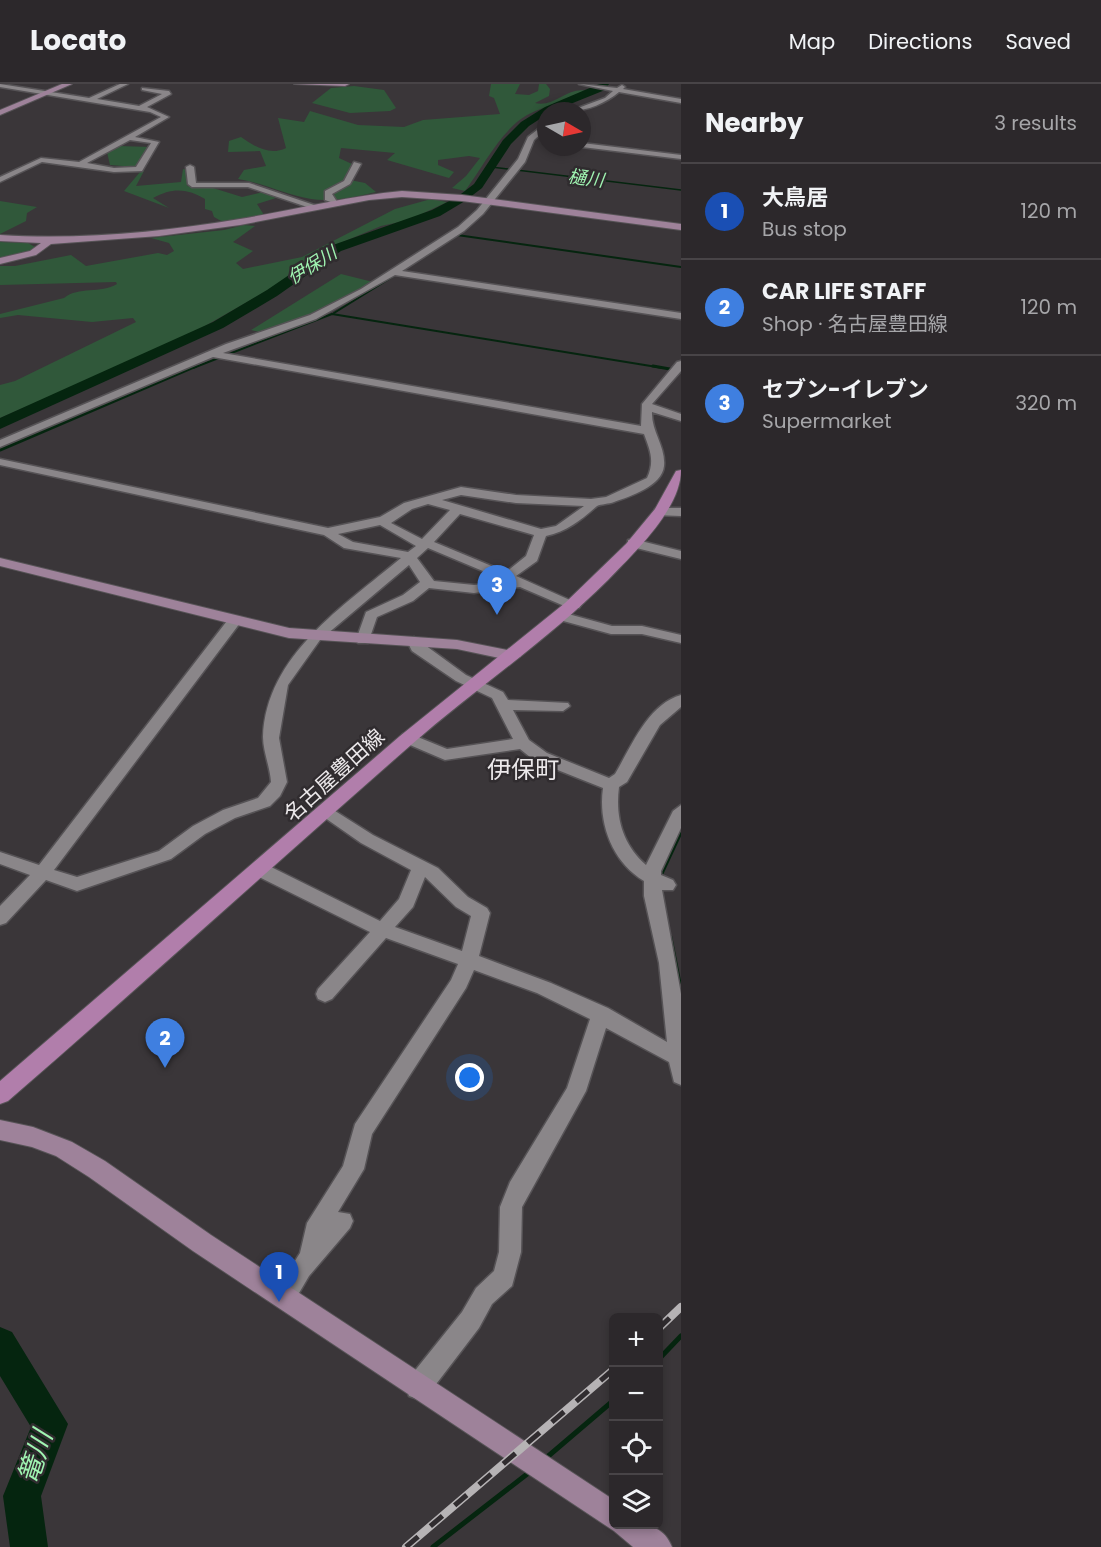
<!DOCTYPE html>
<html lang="en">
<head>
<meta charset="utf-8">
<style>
  :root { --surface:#2c282b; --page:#343033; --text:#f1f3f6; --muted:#a6a6a9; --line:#484447; --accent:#8bbbb9 }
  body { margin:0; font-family:Poppins,"Noto Sans JP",sans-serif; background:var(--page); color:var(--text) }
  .controls { position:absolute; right:18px; bottom:18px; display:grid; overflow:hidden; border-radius:9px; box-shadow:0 3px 9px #0003 }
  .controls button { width:54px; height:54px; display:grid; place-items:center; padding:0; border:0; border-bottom:2px solid var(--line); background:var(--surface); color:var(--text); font:30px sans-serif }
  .compass { position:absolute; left:537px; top:18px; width:54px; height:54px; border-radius:50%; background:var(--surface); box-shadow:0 3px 9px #0003; rotate:99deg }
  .you { position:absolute; left:470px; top:994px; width:21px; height:21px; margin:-15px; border:4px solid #fff; border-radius:50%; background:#1a73e8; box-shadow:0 0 0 9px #1a73e833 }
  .badge { display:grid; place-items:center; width:39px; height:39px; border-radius:50%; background:var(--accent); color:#fff; font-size:20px; font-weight:700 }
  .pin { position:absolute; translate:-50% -50px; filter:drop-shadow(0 2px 3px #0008) }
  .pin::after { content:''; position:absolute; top:32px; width:21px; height:18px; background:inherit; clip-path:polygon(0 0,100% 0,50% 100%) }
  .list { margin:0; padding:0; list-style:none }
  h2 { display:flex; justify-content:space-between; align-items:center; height:78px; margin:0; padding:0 24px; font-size:26px }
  h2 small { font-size:20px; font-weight:400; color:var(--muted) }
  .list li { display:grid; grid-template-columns:39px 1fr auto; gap:18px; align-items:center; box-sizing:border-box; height:96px; padding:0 24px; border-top:2px solid var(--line) }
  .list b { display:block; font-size:22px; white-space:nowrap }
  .list p { margin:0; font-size:20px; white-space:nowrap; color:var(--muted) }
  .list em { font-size:20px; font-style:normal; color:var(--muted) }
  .icon { flex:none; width:33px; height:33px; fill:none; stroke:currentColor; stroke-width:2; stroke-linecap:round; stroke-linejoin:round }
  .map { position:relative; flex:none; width:681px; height:1463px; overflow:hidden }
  header { display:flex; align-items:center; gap:36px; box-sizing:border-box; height:84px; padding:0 30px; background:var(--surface); border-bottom:2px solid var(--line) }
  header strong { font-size:28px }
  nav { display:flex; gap:33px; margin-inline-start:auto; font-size:21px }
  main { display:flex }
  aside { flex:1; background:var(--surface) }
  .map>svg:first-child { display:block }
  .green { fill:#30583a }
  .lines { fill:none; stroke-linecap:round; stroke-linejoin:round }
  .stream-far4 { stroke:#05250f; stroke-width:1.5 }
  .stream-far3 { stroke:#05250f; stroke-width:2 }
  .stream-far2 { stroke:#05250f; stroke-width:3 }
  .stream-far1 { stroke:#05250f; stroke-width:4.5 }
  .stream { stroke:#05250f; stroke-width:5 }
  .river { fill:#05250f; fill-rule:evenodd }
  .street-casing { stroke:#565356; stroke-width:3 }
  .secondary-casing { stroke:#565356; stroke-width:2 }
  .primary-casing { stroke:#565356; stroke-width:2 }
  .street { fill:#8a8689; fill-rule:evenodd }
  .secondary { fill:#9e829a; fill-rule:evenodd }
  .primary { fill:#b17eab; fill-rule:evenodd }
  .rail-casing { stroke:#b6b3b5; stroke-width:8 }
  .rail { stroke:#302c2f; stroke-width:5; stroke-dasharray:16; stroke-linecap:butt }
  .labels { text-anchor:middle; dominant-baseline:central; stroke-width:5; stroke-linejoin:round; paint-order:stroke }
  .far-water-label { font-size:18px; font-style:italic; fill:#a0f5b2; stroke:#302c2f }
  .street-label { font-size:21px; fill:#ece9eb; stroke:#302c2f }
  .quarter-label { font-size:24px; fill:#ece9eb; stroke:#302c2f }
  .near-water-label { font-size:27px; font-style:italic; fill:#a0f5b2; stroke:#302c2f }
</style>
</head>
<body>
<header>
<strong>Locato</strong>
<nav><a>Map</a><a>Directions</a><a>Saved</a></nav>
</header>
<main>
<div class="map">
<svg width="681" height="1463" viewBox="0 0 681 1463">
  <rect width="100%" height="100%" fill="#3a3639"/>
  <!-- green -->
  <g class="green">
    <path d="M491 0H520L515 10 529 11 538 7 539 0H546L550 5 549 12 535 19C554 24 568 2 587 7 569 18 546 21 527 31 502 45 482 84 465 107L452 104 466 92 480 74 469 72 438 76V81L454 88 449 94 387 76 395 69 341 64 339 74 352 80 345 95 365 99 376 108C355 113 332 118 311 115 286 111 263 99 238 95L244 86 266 82 260 67 228 68 229 57 241 53C255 63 270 72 286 64L278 34 304 38 310 27 358 41 404 43 423 36 500 30 494 14 489 12Z"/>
    <polygon points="354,2 384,6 396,24 390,27 350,29 312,19 331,4"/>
    <polygon points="118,62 151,63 135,83 110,81 107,68"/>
    <path d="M183 85 187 86V102L213 104 242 113 263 108 276 114 257 120 264 131 223 138 214 133 212 127 205 125V115C186 104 172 104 153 114L169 124 124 107 140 88 144 87 136 102 181 98Z"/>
    <path d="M431 115 447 118 409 136 381 142 338 160 277 201 182 255 0 334V301L15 297 136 238 133 234 92 238 18 231 0 234V230L64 214C79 202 100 210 117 200L116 198 0 201V182H15L71 171 86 182 158 169 167 171 174 167 169 159 151 154 224 146 244 141 255 142 233 158 253 167 236 179 243 185 302 173 395 125Z"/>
    <polygon points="0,117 37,123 27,129 26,137 0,150"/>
    <polygon points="0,158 28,159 35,163 33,167 0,175"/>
    <polygon points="341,190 373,198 317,229 264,249 251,246"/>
  </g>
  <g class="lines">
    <!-- stream-far4 -->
    <polyline class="stream-far4" points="491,83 681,106"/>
    <!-- stream-far3 -->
    <g class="stream-far3">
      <polyline points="449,157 457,151 681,183"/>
      <polyline points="334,229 397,190"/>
      <polyline points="193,284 332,230 663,284"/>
    </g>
    <!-- stream-far2 -->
    <g class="stream-far2">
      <polyline points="653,282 681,287"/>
      <polyline points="0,366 196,282"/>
    </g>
    <!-- stream-far1 -->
    <g class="stream-far1">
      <polyline points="660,792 681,747"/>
      <polyline points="670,853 679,898"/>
    </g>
    <!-- stream -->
    <g class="stream">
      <polyline points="658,1276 681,1252"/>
      <polyline points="546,1374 614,1316"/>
      <polyline points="433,1463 531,1387"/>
    </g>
    <!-- river -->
    <g class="river">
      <polygon points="599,0 609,0 605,6 553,27 546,27 546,31 529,42 511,60 482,104 465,117 440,132 341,167 277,212 223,244 0,345 0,334 213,238 267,206 333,161 432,126 457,113 474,100 503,56 521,38 545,23"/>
      <polygon points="0,1243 12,1248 68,1340 41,1412 48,1463 10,1463 3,1412 31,1343 0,1292"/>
    </g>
    <defs>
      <g id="street">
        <path d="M0 0 89 14 120 0H128L97 15 139 22 162 10 142 6V4L169 7 171 10 147 23 169 33 135 53 159 58 142 87 114 88 42 78 0 98V93L41 74 79 78 161 33 150 28 0 3ZM130 56 151 59 136 83 114 84 87 79Z"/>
        <path d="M579 0 617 4 622 1 625 3 623 5 681 15V19L619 8C606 19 587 27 570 27L605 14 613 7Z"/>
        <path d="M546 39V45L534 56 525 78 483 130 464 147 402 187 681 229V235L395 191 316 235 223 269 641 342 642 320 677 278 681 277V287L652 320 681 330V337L652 328C651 347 666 363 664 382 662 402 631 412 614 418 609 420 601 420 597 422 581 436 568 447 546 452L537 477 516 492 581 521 579 524H569L520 503 474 509 429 504 413 517 377 533 368 559H358L356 556 366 528 403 511 420 498 409 481 320 556 288 601 279 654 287 698 280 712 270 722 235 734 205 750 171 775 83 805 77 807 46 796 6 839 0 841V822L30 791 0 780V768L39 781 230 533H240V539L54 786 77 793 159 767 193 742 223 726 258 714 271 698C270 683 263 667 263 653 266 571 344 522 401 474L344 464 324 451 0 381V375L328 444 380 433 404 419 461 403 516 411 591 415 606 413 647 394C655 377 650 366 644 350L213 273 0 363V356L226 260 310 231 361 205 458 143 477 126 518 75 528 53ZM461 411 516 419 584 422 556 442 541 445 442 416ZM428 420 450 426 422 455 391 439 412 425ZM460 430 534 451 526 472 506 488 434 458ZM380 441 416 462 408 468 353 458 338 450ZM428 464 509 498 474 501 434 497 417 474Z"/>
        <polygon points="582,59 681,71 681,75 582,63"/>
        <polygon points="354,78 361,80 350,100 332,110 339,121 325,116 325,107 344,97"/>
        <polygon points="190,81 194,83 196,99 249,99 320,123 313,125 248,103 192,103 188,100 186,83"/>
        <polygon points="659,424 681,424 681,432 655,431 655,425"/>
        <polygon points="633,455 681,467 681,475 628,462 628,456"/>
        <polygon points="561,528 612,542 642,542 681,551 681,559 642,550 611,550 556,535 554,532"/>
        <path d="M414 553 466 591 503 608 508 616 568 619 570 622 563 627 513 626 529 656 547 669 609 694 615 690C631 663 648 620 681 611V623L660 641 627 698 619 703C615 734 623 761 646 781L673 727 681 721V744L661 787V791L673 796 676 801 673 806H662L681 910V1001L674 998 669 978 606 944 586 1007 522 1123 521 1168 512 1202 492 1220 479 1244 427 1312 418 1315 409 1312 406 1303 409 1294 462 1228 476 1204 494 1187 499 1168 500 1123 510 1098 567 1004 590 935 537 909 474 886 466 904 372 1050 364 1085 338 1128 350 1130 353 1137 350 1144 309 1192 292 1221 284 1224 276 1221 272 1213 300 1169 307 1139 343 1082 355 1040 451 896 458 880 386 854 332 915 325 918 318 915 316 910 318 905 370 848 255 791 252 786 255 781H267L380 837 399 815 411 786 361 759 318 729 326 723 332 725 373 751 438 784 468 813 487 824 490 829 479 872 551 899 608 924 667 958 659 879 644 812V797C612 778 598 739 603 704L535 677 520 665 445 676 403 658 400 654 403 650 408 649 447 665 513 655 492 614 456 597 412 567 407 557ZM425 793 456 823 471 832 462 867 395 843 413 823Z"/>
      </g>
      <g id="secondary">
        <polygon points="62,0 72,0 0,31 0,26"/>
        <polygon points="294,0 349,0 345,2"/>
        <path d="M402 107 462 111 681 140V146L462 117 402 113 369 116 240 141 159 152 51 160 36 171 0 180V174L30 167 41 159 0 157V151C80 156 162 148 240 135 294 126 347 112 402 107Z"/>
        <polygon points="0,474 289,544 457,556 513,567 521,572 513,577 457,565 289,554 0,482"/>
        <path d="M0 1036 33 1043 72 1058 105 1077 211 1151 614 1416V1440C638 1440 662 1437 672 1463H633L614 1447 193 1167 89 1093 56 1072 32 1063 0 1056Z"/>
      </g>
      <path id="primary" d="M681 386C681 425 634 469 608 496 547 557 475 605 411 661 276 779 143 900 8 1017L0 1020V997L400 652 565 519 626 460 655 425 676 387Z"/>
    </defs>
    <!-- street casing -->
    <use href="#street" class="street-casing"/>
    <!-- secondary casing -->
    <use href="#secondary" class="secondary-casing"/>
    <!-- primary casing -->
    <use href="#primary" class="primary-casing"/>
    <!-- street -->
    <use href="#street" class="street"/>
    <!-- secondary -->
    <use href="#secondary" class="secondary"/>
    <!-- primary -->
    <use href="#primary" class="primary"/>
    <defs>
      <g id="rail">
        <polyline points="658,1245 681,1223"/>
        <polyline points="406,1463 614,1285"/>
      </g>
    </defs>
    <!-- rail casing -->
    <use href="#rail" class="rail-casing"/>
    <!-- rail -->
    <use href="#rail" class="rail"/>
  </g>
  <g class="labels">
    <!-- far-water labels -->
    <g class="far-water-label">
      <text transform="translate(586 94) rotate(7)">樋川</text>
      <text transform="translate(312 181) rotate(-32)">伊保川</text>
    </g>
    <!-- street labels -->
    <g class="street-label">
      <text transform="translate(334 691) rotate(-42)">名古屋豊田線</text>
    </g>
    <!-- quarter labels -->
    <g class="quarter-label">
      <text x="523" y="685">伊保町</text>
    </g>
    <!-- near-water labels -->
    <g class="near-water-label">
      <text transform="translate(35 1373) rotate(-72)">篭川</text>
    </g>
  </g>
</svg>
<div class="controls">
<button>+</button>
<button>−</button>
<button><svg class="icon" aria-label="locate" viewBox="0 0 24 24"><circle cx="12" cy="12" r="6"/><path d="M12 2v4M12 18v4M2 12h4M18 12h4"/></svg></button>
<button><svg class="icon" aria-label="layers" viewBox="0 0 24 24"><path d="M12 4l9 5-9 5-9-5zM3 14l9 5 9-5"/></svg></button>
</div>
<svg class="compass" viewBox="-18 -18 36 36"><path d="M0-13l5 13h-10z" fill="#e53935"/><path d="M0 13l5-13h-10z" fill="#a6a6a9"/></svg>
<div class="you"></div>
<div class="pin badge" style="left:279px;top:1218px;background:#1a4fb4">1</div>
<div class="pin badge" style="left:165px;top:984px;background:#3f7fe0">2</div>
<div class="pin badge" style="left:497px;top:531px;background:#3f7fe0">3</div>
</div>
<aside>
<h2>Nearby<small>3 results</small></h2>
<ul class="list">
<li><span class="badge" style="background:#1a4fb4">1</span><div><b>大鳥居</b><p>Bus stop</p></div><em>120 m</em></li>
<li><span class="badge" style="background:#3f7fe0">2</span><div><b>CAR LIFE STAFF</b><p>Shop · 名古屋豊田線</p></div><em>120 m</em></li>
<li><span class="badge" style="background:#3f7fe0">3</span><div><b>セブン-イレブン</b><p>Supermarket</p></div><em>320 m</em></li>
</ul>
</aside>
</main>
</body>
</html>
